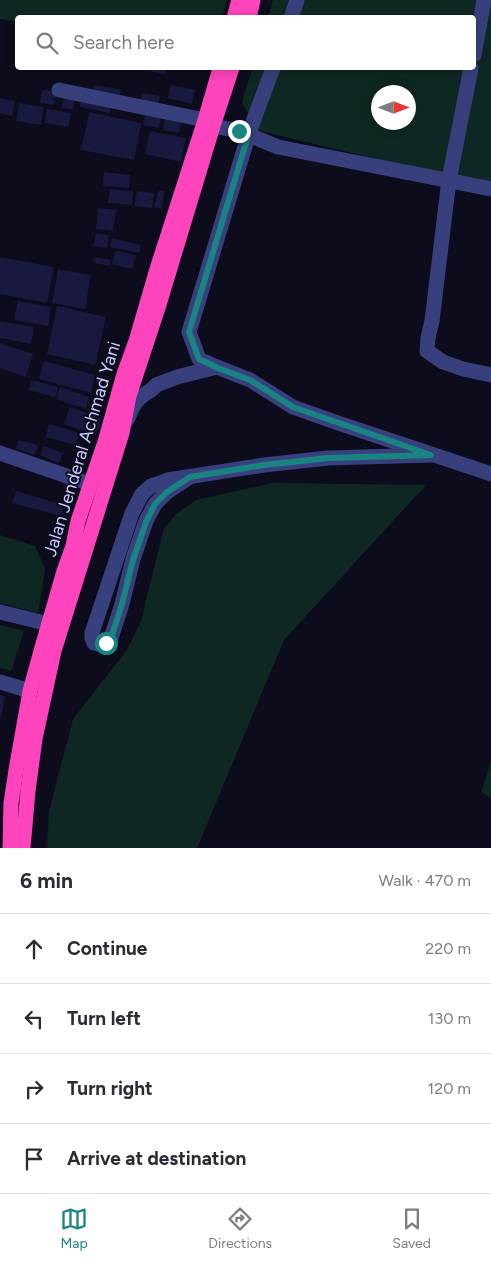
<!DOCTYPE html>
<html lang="en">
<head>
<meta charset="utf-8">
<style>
  :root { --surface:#fff; --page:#f2f2f3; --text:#2b2b33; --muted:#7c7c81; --line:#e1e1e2; --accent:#198481 }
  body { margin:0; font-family:Figtree,sans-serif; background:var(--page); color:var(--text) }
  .compass { position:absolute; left:371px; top:85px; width:45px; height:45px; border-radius:50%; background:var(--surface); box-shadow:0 2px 12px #0003; rotate:90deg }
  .stop { position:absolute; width:15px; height:15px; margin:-11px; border:4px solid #198481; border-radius:50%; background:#fff }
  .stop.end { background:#198481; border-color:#fff; box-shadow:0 1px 5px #0008 }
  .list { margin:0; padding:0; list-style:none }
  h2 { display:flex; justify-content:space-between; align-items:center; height:65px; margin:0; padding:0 20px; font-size:21px }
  h2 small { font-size:16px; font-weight:400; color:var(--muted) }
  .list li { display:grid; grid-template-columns:32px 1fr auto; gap:15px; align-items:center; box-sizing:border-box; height:70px; padding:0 20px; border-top:1px solid var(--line) }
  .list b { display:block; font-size:19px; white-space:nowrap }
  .list em { font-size:16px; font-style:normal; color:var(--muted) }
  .icon { flex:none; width:28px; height:28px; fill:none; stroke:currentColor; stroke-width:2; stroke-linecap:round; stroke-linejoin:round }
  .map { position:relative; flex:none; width:491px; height:848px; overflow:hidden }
  .search { position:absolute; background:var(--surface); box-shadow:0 2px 12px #0003; left:15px; right:15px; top:15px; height:55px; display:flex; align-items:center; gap:12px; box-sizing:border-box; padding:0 18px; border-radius:5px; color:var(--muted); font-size:19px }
  .sheet { height:345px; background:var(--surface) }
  nav { display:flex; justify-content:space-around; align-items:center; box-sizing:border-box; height:70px; border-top:1px solid var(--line); background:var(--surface); font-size:14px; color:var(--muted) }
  nav a { display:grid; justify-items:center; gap:2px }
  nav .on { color:var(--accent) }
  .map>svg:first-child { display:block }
  .green { fill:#0f2722; fill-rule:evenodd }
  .building { fill:#19183e }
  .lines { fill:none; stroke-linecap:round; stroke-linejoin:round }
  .minor { stroke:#37407c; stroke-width:15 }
  .highway { stroke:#fe44bd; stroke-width:15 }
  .route { stroke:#198481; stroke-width:6 }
  .labels { text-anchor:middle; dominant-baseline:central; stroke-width:4; stroke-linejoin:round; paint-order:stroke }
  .street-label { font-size:18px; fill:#c8cbff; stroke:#0c0c1d }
</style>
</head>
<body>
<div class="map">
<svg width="491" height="848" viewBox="0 0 491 848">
  <rect width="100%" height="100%" fill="#0c0c1d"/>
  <!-- green -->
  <g class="green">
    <polygon points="0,0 227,0 222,17 18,18 17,22 0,19"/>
    <path d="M273 0H491V186L256 130 242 102 252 68H474V18L268 17ZM378 92H408V122H378Z"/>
    <polygon points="273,483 426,485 284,640 197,848 47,848 49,812 73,719 127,650 142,619 147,595 164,529 176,514 196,500"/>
    <polygon points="0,535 35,546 45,569 38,613 0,603"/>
    <polygon points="0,625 24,631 11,671 0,668"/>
    <polygon points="491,762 491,798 481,792"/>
  </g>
  <!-- building -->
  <g class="building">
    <polygon points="143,68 167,68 165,75 143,69"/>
    <polygon points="94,85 121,90 119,98 93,92"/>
    <polygon points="171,85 195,90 192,104 168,98"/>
    <polygon points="42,90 56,91 54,105 40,103"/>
    <polygon points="142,93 160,96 158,106 140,103"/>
    <polygon points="64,95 75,97 73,110 62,108"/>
    <polygon points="0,98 15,101 12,116 0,113"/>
    <polygon points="81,99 111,105 110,113 80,107"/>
    <polygon points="19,103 43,107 41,125 16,121"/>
    <polygon points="47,109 71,113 68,127 45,123"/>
    <polygon points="89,112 141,123 134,160 81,150"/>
    <polygon points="145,114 161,117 159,128 143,125"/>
    <polygon points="165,117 182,120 179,133 163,130"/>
    <polygon points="150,131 186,138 181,162 145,154"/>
    <polygon points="104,172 130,175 129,188 103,186"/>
    <polygon points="110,189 133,192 132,205 108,203"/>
    <polygon points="159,190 165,191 161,209 154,207"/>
    <polygon points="137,191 154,193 152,208 134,206"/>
    <polygon points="98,208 116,210 113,231 96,229"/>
    <polygon points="96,233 109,235 107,248 93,246"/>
    <polygon points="112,238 141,245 139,253 110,247"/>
    <polygon points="116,251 136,255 132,269 112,264"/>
    <polygon points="0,257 54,267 47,303 0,294"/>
    <polygon points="95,257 111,260 110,266 94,263"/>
    <polygon points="58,269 91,275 85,309 52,303"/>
    <polygon points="18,301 51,307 48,326 14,320"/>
    <polygon points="57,306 106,317 95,365 47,354"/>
    <polygon points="0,321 34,327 31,344 0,338"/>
    <polygon points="0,343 33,354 26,377 0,368"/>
    <polygon points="44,361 95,375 91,393 39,379"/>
    <polygon points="31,380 58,387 55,397 29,390"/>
    <polygon points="60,387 89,397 86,409 56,399"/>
    <polygon points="70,407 102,419 96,435 64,424"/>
    <polygon points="49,424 79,433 76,445 46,437"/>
    <polygon points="19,440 38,445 35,455 16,449"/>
    <polygon points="44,446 63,453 59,463 40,455"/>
    <polygon points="16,491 64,505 61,516 12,503"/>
    <polygon points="0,695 5,696 1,718 0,718"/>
  </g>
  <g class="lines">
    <!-- minor -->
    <g class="minor">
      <polyline points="291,18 297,0"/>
      <polyline points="474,55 484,0"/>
      <polyline points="471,68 449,180 432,321 428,338 427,351 443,362 463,369 491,375"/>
      <polyline points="59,90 205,120"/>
      <polyline points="213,126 239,131 278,147 491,189"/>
      <polyline points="217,367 199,359 189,332 250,130 273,68"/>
      <path d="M127 420C131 412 133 403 140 398 145 393 152 391 156 385L177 377 217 367 250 380 293 407 338 423 491 474"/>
      <polyline points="0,453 90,484"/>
      <polyline points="190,477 167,492 155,504 146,521 133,559 122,604 112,635 106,643 102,645 94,643 92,638 92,633 132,513 142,494 151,486 168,480 264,465 328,458 431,455"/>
      <polyline points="0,612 49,624"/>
      <polyline points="0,682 30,691"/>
    </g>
    <!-- highway -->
    <g class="highway">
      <polyline points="234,18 239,0"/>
      <polyline points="249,18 253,0"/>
      <polyline points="10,848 11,803 16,770 30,691 41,651 64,571 73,546 78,521 105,442 124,374 136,341 157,269 205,120 220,68"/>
      <polyline points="23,848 28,791 35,739 54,651 122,433 129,396 158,308 213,126 232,68"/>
    </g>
  </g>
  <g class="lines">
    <!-- route -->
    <polyline class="route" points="106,643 112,635 122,604 133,560 146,522 155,504 167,492 190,477 264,465 328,458 431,455 293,407 250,380 218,368 199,359 189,332 248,136 239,131"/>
  </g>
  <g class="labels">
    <!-- street labels -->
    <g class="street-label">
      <text transform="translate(82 449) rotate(-73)">Jalan Jenderal Achmad Yani</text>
    </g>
  </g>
</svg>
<svg class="compass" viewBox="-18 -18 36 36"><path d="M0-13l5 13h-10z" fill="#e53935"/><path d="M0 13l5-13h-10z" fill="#7c7c81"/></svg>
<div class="stop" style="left:106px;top:643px"></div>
<div class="stop end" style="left:239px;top:131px"></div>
<div class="search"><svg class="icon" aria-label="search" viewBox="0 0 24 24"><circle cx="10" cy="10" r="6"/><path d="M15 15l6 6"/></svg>Search here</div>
</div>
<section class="sheet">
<h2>6 min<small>Walk · 470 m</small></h2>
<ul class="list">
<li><svg class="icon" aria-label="ahead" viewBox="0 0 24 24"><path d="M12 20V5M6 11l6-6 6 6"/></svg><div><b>Continue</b></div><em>220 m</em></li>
<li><svg class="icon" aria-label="left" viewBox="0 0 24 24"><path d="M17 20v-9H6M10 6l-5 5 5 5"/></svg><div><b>Turn left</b></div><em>130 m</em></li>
<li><svg class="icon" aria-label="right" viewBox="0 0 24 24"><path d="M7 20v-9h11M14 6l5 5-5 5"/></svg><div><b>Turn right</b></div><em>120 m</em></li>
<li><svg class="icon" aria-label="arrive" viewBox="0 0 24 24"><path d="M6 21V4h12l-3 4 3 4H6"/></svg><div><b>Arrive at destination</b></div></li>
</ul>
</section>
<nav>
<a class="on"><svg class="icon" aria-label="map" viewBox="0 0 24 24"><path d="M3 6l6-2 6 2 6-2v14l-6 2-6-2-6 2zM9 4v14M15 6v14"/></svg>Map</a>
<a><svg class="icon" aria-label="directions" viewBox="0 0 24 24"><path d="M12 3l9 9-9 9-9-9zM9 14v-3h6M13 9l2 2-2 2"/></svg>Directions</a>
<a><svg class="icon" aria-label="saved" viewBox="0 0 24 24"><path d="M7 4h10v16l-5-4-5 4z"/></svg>Saved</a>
</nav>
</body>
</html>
